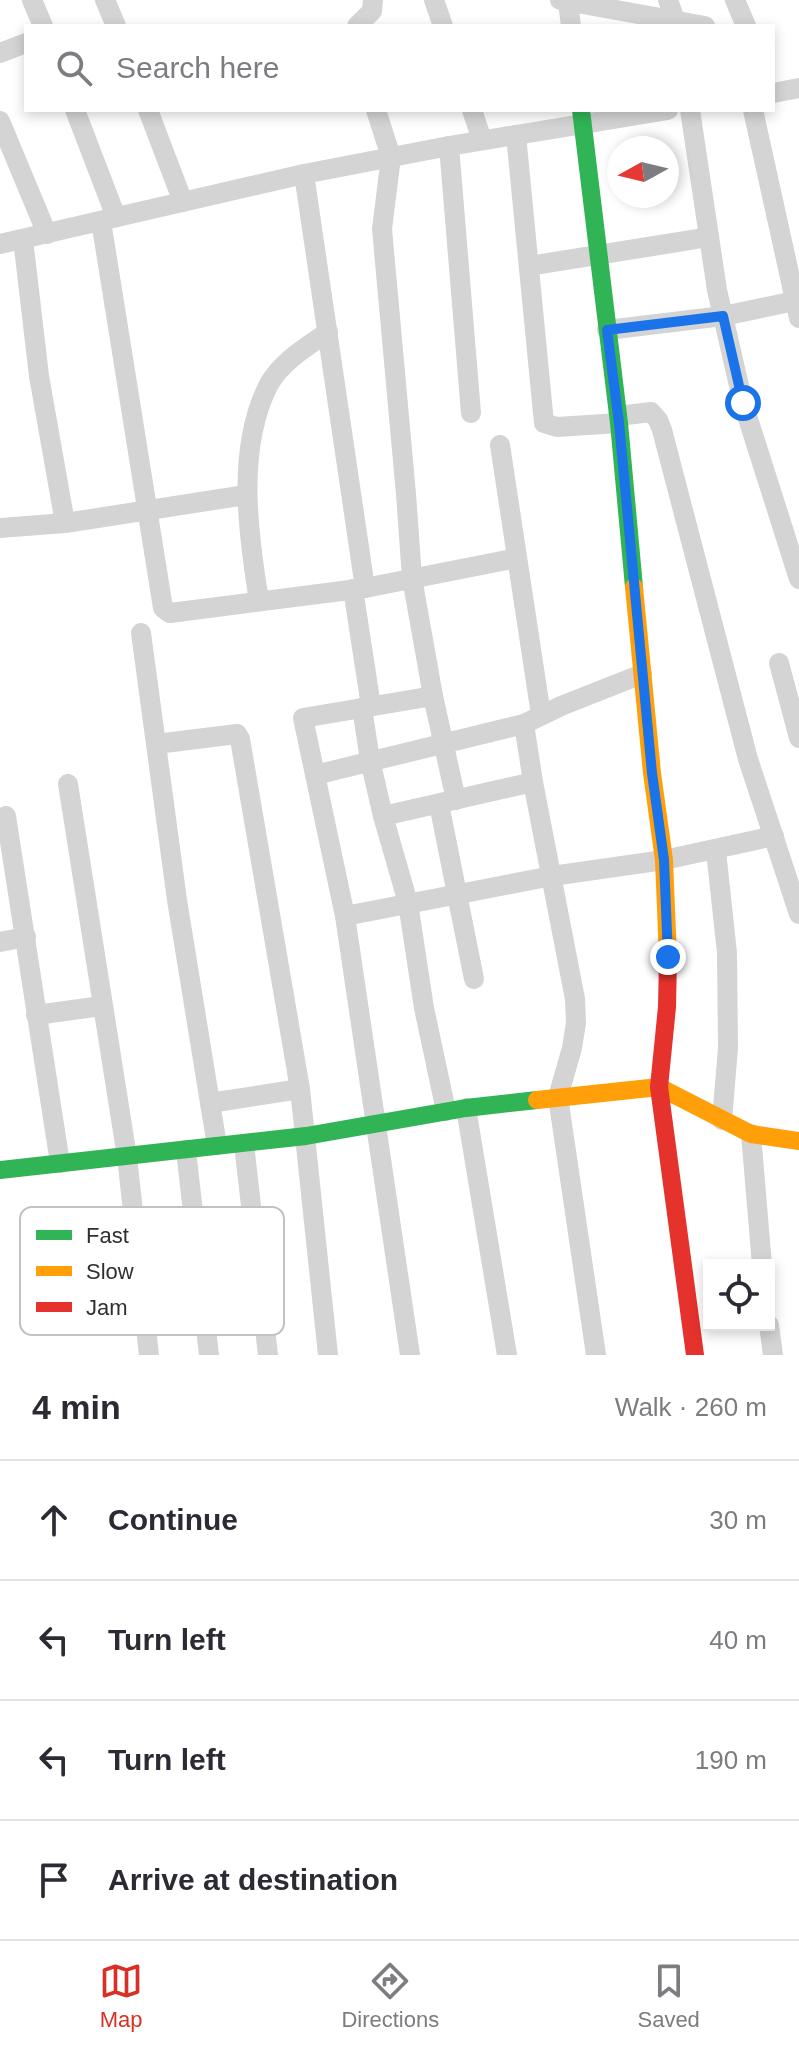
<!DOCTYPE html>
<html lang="en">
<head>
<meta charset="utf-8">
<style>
  :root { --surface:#fff; --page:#f2f2f3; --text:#2b2b33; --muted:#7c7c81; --line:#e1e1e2; --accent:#d93025 }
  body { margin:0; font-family:Arial,sans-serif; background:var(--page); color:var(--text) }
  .controls { position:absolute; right:24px; bottom:24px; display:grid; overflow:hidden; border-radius:0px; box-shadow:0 4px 12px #0003 }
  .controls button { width:72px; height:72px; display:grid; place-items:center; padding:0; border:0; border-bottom:2px solid var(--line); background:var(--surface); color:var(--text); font:40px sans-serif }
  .compass { position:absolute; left:607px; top:136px; width:72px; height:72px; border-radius:50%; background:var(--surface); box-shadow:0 4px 12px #0003; rotate:262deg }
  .stop { position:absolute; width:24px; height:24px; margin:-18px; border:6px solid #1a73e8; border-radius:50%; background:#fff }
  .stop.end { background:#1a73e8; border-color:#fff; box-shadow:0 2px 8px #0008 }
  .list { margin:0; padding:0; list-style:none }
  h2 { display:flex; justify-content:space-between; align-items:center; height:104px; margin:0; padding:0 32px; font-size:34px }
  h2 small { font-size:26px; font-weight:400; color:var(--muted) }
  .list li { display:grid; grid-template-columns:52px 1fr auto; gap:24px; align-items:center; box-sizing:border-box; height:120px; padding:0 32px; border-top:2px solid var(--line) }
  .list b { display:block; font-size:30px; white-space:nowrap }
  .list em { font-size:26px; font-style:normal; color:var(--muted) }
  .icon { flex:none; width:44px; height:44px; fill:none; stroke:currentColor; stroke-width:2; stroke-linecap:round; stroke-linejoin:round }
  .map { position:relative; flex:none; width:799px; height:1355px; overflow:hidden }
  .search { position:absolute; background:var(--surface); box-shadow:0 4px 12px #0003; left:24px; right:24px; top:24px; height:88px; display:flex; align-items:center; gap:20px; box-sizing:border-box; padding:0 28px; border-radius:0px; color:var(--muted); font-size:30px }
  .sheet { height:584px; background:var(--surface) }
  nav { display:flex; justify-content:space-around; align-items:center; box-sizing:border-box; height:112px; border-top:2px solid var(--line); background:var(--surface); font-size:22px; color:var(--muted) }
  nav a { display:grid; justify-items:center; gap:4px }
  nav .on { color:var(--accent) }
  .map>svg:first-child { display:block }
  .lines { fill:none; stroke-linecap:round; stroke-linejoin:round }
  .street { stroke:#d4d4d4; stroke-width:20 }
  .fast { stroke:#30b455; stroke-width:18 }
  .slow { stroke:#ff9f0a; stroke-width:18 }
  .jam { stroke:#e5322d; stroke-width:18 }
  .route { stroke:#1a73e8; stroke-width:10 }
  .key { fill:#fff; stroke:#c1c1c1; stroke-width:2 }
  .key-label { font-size:22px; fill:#2f2f2f }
</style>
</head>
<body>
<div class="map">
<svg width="799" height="1355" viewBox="0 0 799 1355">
  <rect width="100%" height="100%" fill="#fff"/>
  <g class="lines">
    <!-- street -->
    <g class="street">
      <polyline points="32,0 43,26"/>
      <polyline points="105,0 116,26"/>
      <polyline points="434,0 443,26"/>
      <polyline points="560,0 705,26"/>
      <polyline points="668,0 675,20"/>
      <polyline points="735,0 746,26"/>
      <polyline points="568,3 571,26"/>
      <polyline points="357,26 372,11 373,0"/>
      <polyline points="0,53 26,43"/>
      <polyline points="773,93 799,88"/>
      <polyline points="75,110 116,217"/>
      <polyline points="148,110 183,202"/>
      <polyline points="376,110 391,157 382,229 406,494 412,578 433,696 456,800"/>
      <polyline points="472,110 482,140"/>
      <polyline points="690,110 717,290 743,403 799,579"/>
      <polyline points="753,110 799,318"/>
      <polyline points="0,121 47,234"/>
      <polyline points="516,135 544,423 557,427 619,423"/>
      <polyline points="449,146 471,413"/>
      <polyline points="304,174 365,588"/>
      <polyline points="101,221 163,608 170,613 365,588 517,558"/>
      <polyline points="23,239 39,376 65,523"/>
      <polyline points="0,244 304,174 449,146 668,110"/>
      <polyline points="529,266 709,237"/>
      <polyline points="607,330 723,316 795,301"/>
      <polyline points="618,416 651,412 658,420 662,430 748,759 799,914"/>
      <polyline points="500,445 541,715"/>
      <polyline points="0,528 65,523 246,495"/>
      <polyline points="353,589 371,706"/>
      <path d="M259 601C248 533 236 448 269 384 282 361 308 346 328 332"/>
      <polyline points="141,633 177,900 210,1103 300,1089"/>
      <polyline points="779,663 799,738"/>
      <polyline points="362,708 370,760 383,816 408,903 424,1008 446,1111"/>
      <polyline points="524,724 533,782 575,999 576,1023 572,1048 558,1097 596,1355"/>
      <polyline points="156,744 237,734 240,739 300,1089 328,1355"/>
      <polyline points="315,775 524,724 561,706 642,674"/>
      <polyline points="68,784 127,1157 149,1355"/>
      <polyline points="439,804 474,979"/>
      <polyline points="6,816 60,1163"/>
      <polyline points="383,816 533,782"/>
      <polyline points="716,851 727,953 728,1048 722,1120"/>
      <polyline points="345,916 552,876 664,860 774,836"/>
      <polyline points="0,942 26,937"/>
      <polyline points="36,1015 102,1006"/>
      <polyline points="210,1103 217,1145"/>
      <polyline points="466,1108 507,1355"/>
      <polyline points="751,1134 762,1265"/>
      <polyline points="244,1144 268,1355"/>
      <polyline points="186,1150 209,1355"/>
      <polyline points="769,1325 773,1355"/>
      <polyline points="410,1355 345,916 303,718 433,696"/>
    </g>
    <!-- fast -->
    <g class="fast">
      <polyline points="581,110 619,423 634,587"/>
      <polyline points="0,1170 306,1136 466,1108 537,1100"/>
    </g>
    <!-- slow -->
    <g class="slow">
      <polyline points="634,587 652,773 664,860 668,958"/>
      <polyline points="537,1100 659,1087 751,1134 799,1141"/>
    </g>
    <!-- jam -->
    <polyline class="jam" points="668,958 667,1007 659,1087 695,1355"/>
  </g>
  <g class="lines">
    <!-- route -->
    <polyline class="route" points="668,957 664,860 652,773 619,423 607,330 723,316 743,403"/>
  </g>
  <!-- legend -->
  <rect x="20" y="1207" width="264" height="128" rx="12" class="key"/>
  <rect x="36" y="1230" width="36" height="10" fill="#30b455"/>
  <rect x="36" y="1266" width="36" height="10" fill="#ff9f0a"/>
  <rect x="36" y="1302" width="36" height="10" fill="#e5322d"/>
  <g class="key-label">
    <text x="86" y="1243">Fast</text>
    <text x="86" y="1279">Slow</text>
    <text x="86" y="1315">Jam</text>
  </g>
</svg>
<div class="controls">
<button><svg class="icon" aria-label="locate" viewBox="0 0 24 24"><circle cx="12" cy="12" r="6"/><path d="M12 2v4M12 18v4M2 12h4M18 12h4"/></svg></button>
</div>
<svg class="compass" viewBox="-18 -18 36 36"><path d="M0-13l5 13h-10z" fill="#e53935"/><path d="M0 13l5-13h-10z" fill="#7c7c81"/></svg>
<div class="stop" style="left:743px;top:403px"></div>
<div class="stop end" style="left:668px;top:957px"></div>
<div class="search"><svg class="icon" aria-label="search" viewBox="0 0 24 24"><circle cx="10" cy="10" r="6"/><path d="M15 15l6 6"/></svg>Search here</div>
</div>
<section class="sheet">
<h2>4 min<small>Walk · 260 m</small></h2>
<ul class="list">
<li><svg class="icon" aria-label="ahead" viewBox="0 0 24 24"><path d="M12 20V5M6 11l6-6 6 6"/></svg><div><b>Continue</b></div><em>30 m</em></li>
<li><svg class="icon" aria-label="left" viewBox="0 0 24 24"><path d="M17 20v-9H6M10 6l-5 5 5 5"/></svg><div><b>Turn left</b></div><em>40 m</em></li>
<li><svg class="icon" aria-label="left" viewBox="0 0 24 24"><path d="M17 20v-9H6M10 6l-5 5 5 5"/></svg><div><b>Turn left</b></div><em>190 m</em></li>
<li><svg class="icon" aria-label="arrive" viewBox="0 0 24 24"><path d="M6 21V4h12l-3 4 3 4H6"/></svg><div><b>Arrive at destination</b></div></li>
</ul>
</section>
<nav>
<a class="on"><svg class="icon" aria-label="map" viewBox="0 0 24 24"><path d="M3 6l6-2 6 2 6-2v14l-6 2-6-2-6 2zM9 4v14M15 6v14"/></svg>Map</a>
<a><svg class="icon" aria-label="directions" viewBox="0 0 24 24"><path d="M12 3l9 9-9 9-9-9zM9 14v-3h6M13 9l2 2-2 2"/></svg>Directions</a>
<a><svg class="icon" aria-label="saved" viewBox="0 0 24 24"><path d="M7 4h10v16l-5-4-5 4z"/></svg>Saved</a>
</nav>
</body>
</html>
